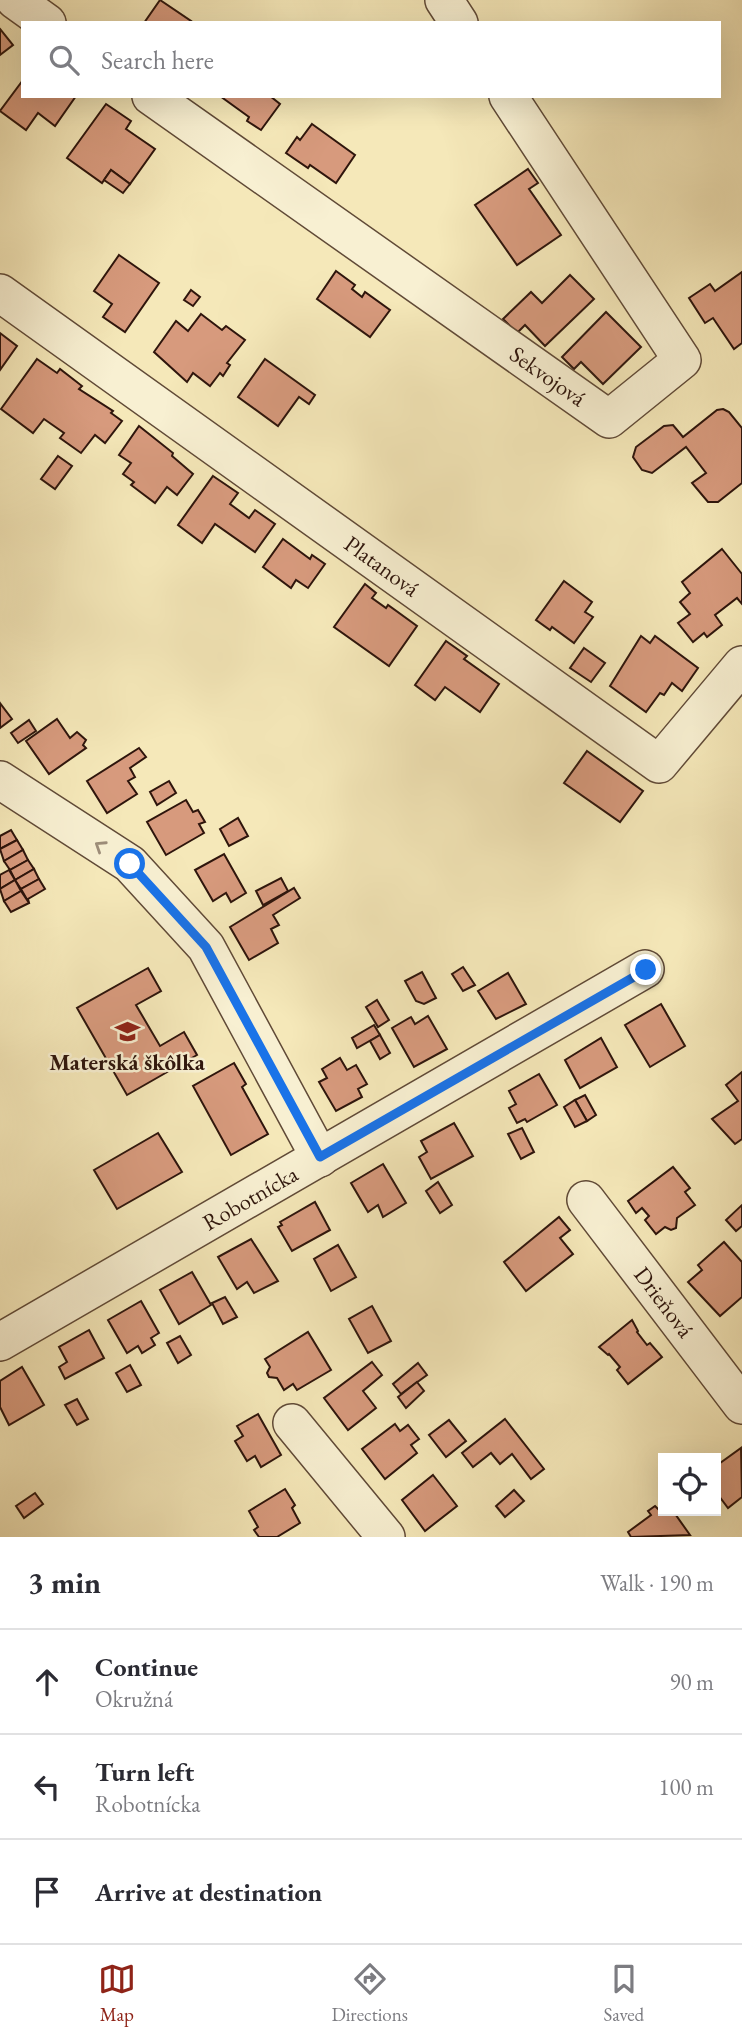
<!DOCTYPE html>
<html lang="en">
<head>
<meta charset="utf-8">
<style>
  :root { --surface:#fff; --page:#f2f2f3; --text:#2b2b33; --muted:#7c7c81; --line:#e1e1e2; --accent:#8f2418 }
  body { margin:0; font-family:"EB Garamond",serif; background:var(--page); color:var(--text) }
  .controls { position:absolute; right:21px; bottom:21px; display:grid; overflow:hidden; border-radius:0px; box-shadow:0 7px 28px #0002 }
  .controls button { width:63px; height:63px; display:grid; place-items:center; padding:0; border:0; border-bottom:2px solid var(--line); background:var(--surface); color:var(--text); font:35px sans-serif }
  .stop { position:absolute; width:21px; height:21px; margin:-16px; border:5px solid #1a73e8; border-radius:50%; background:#fff }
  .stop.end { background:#1a73e8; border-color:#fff; box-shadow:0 2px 7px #0008 }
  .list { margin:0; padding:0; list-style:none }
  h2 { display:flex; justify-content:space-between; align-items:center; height:91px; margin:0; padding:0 28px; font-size:30px }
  h2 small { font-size:23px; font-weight:400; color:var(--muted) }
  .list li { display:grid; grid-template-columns:46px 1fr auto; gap:21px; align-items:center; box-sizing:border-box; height:105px; padding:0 28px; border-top:2px solid var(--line) }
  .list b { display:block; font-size:26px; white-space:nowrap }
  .list p { margin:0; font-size:23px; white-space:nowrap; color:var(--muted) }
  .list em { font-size:23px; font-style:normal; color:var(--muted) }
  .icon { flex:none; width:38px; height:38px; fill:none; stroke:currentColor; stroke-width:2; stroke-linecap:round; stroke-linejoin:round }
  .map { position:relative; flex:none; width:742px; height:1537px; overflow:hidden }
  .search { position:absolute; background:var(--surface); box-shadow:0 7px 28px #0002; left:21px; right:21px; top:21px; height:77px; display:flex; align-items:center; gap:18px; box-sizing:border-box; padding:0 24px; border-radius:0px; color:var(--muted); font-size:26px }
  .sheet { height:406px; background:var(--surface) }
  nav { display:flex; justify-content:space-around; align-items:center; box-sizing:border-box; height:98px; border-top:2px solid var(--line); background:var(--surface); font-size:19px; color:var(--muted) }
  nav a { display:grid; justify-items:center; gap:4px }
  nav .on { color:var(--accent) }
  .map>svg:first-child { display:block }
  .building { fill:#d79a7d; stroke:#2e150c; stroke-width:2 }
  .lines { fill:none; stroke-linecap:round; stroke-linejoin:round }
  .minor-casing { stroke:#604a37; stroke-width:40 }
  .minor { stroke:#f8f0d2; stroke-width:37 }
  .oneway { stroke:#9d8d79 }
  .route { stroke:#1a73e8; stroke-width:9 }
  .labels { text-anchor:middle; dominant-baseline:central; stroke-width:5; stroke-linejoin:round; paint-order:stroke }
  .street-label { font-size:23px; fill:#2e150c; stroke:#f8f0d2 }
  .poi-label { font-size:23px; font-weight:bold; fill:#2e150c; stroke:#f8f0d2 }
</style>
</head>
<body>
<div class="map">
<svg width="742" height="1537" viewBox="0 0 742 1537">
  <rect width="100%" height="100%" fill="#f5e8b9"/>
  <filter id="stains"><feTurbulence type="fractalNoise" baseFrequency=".00286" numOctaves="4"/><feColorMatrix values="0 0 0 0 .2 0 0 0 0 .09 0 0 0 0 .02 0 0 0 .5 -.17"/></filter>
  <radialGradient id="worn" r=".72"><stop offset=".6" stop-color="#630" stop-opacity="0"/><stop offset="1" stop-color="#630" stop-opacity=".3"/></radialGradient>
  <!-- building -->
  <g class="building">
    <polygon points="160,0 191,21 189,23 144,23"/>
    <polygon points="0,29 13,45 0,55"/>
    <polygon points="23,80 23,96 76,96 55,126 38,113 26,130 0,111"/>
    <polygon points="220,96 270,96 280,104 261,130 247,121 249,117"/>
    <polygon points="106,104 131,121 126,129 155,149 130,184 111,170 102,183 67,158"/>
    <polygon points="312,124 355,155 336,183 310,165 308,168 286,153 297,137 300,140"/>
    <polygon points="528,169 538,183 529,189 561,235 517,265 475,205"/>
    <polygon points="111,170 130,184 123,193 104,180"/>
    <polygon points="119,255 159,283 125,332 103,317 112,304 94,291"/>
    <polygon points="336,271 355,285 352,289 362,297 365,292 390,310 370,337 317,299"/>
    <polygon points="742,272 742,343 734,349 713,318 705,323 689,298 710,284 715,291"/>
    <polygon points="570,275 594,299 545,346 525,325 517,333 503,319 531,292 542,303"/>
    <polygon points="191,290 200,297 193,306 184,300"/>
    <polygon points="606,312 641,347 603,384 581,362 574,369 562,357"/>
    <polygon points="201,314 222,330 226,326 245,340 227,363 230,365 223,376 220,373 210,386 193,373 187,382 154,352 176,321 188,331"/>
    <polygon points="0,333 17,346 0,370"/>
    <polygon points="37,359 57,373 60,369 82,386 79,389 113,411 111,413 122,421 105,443 95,435 81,453 60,438 64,433 44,419 33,433 1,409"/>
    <polygon points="265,359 315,395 309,404 299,397 278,426 238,397"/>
    <polygon points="723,409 729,412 742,428 742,483 718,502 708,502 692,483 706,473 686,447 652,473 642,470 633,457 636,447 664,426 673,425 683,437 717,410"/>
    <polygon points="139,426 173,453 172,456 193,474 177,495 167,487 155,503 131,485 134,482 123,474 131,463 119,455"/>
    <polygon points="58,456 72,466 55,489 41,479"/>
    <polygon points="213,476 238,493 230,504 249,518 255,510 275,524 255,552 215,524 202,543 178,525"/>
    <polygon points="283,539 310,559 312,555 325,564 308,588 296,580 291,588 263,567"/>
    <polygon points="722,549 742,574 742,604 737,598 715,615 722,625 707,637 704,633 693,642 678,623 690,614 680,602 690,593 682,582"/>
    <polygon points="564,581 592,602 585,612 593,617 574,643 552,627 550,630 536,620"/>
    <polygon points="365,584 376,593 372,598 386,608 388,605 417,626 389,666 334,627"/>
    <polygon points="641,636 650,643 655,636 698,668 682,691 672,683 664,695 660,693 646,712 610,686"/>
    <polygon points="446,641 467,656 464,659 499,684 480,712 445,687 435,700 415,685"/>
    <polygon points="584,648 605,663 591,682 570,668"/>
    <polygon points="0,703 12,719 0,728"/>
    <polygon points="57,719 70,738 77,732 86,740 83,745 86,748 49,774 26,741"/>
    <polygon points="29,720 36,731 18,743 11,733"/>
    <polygon points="139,748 146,757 130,768 135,777 128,781 137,794 107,813 87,781"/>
    <polygon points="587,751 643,791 620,822 564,783"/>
    <polygon points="169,781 176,793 157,805 150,792"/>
    <polygon points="186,800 193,812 198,810 205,822 199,824 204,833 166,855 147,822"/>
    <polygon points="238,818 248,836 229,846 220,829"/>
    <polygon points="11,830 17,840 0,849 0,836"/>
    <polygon points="17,840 23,850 4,861 0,849"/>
    <polygon points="23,850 28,860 10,870 4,861"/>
    <polygon points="224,854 246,893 231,902 226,893 213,901 195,870"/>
    <polygon points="28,860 34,869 15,880 10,870"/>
    <polygon points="34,869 39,879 21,889 15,880"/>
    <polygon points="9,870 15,880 0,889 0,875"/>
    <polygon points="281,878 288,891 263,905 256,891"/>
    <polygon points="39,879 45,889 28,899 29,903 21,889"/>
    <polygon points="15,880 21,891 4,901 0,889"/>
    <polygon points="294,888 300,898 273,915 279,925 271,929 278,943 249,960 230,927"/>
    <polygon points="21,891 29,903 11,912 4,901"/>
    <polygon points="463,967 475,985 463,991 452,974"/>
    <polygon points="148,968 161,991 136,1005 160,1046 184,1032 197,1055 127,1095 77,1008"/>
    <polygon points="422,972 436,998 424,1004 416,1001 405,981"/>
    <polygon points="508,973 526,1004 496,1019 478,991"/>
    <polygon points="377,1000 389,1020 378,1027 366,1007"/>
    <polygon points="661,1004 685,1046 650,1067 625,1025"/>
    <polygon points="428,1016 447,1049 414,1067 392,1028 411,1017 415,1024"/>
    <polygon points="374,1025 380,1035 357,1048 352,1038"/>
    <polygon points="380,1035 390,1053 380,1059 370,1041"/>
    <polygon points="601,1038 617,1067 580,1088 565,1060"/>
    <polygon points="340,1058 347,1070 356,1065 367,1084 358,1089 362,1097 336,1111 319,1082 327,1078 322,1069"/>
    <polygon points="234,1063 246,1084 242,1087 268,1134 231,1155 193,1086"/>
    <polygon points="742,1072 742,1139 735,1144 712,1119 738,1101 726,1085"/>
    <polygon points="539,1074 557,1105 527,1122 525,1119 517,1123 509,1108 516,1104 509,1091"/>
    <polygon points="585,1095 596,1115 587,1121 575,1100"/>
    <polygon points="575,1100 587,1121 575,1127 564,1107"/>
    <polygon points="454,1123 473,1156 431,1179 419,1157 427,1152 421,1141"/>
    <polygon points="522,1128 534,1152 521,1159 508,1134"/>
    <polygon points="158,1133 182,1172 117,1209 94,1170"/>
    <polygon points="383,1164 406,1203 383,1217 378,1205 368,1212 351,1183"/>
    <polygon points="673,1167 690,1188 685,1192 695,1205 677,1218 676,1228 671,1230 665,1227 656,1234 645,1220 649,1216 642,1208 636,1213 628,1201"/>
    <polygon points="438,1182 452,1205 440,1213 426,1191"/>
    <polygon points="315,1202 330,1230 292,1251 278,1227 282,1225 280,1222"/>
    <polygon points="742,1205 742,1226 736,1231 726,1220"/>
    <polygon points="559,1217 570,1230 560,1238 573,1254 526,1291 504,1262"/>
    <polygon points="251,1239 278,1281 254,1293 247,1282 237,1289 218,1257"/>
    <polygon points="724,1242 742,1262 742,1297 720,1316 688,1282 702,1270 698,1265"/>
    <polygon points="338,1245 356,1277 331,1291 314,1259"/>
    <polygon points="192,1272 211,1305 179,1324 160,1290"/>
    <polygon points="225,1297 237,1317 223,1324 212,1303"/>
    <polygon points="141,1301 159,1333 151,1338 155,1345 142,1353 138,1346 127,1353 108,1320"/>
    <polygon points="372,1306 391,1341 368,1353 349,1319"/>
    <polygon points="632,1320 638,1331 637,1332 647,1345 650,1343 662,1357 628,1384 617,1370 620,1367 609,1354 608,1355 599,1347"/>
    <polygon points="89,1330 104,1358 65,1379 59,1367 67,1362 59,1347"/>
    <polygon points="308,1332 331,1370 297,1390 293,1384 284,1390 277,1378 269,1377 267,1373 270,1367 265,1359"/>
    <polygon points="180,1336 191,1355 178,1363 167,1343"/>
    <polygon points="372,1362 382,1375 363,1391 376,1408 348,1430 324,1398"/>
    <polygon points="418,1363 427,1375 401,1394 393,1384"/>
    <polygon points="130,1365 141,1385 127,1392 116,1373"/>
    <polygon points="22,1367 44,1405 9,1425 0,1407 0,1381"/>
    <polygon points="417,1382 424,1391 406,1408 398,1397"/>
    <polygon points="77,1399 88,1419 77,1425 65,1405"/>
    <polygon points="258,1414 281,1455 261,1467 255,1456 247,1461 235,1441 243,1436 237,1426"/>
    <polygon points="505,1419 544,1469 531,1479 512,1454 500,1464 491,1453 473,1467 462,1453"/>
    <polygon points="449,1420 466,1441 446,1457 429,1435"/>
    <polygon points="395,1424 400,1431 408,1425 419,1439 411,1445 417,1453 385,1479 362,1449"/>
    <polygon points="741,1448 742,1497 728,1508 716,1492 716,1466"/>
    <polygon points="433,1475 457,1506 425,1531 402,1500"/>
    <polygon points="285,1489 295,1505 292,1508 300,1523 277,1537 259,1537 254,1530 258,1527 249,1511"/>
    <polygon points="514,1490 524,1501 505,1517 496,1506"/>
    <polygon points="35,1493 43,1504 24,1518 16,1506"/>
    <polygon points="655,1506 659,1510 663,1507 663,1511 673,1511 690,1535 631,1537 628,1532 651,1515 648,1511"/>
  </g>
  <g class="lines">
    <defs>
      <g id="minor">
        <polyline points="15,0 47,23"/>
        <polyline points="444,0 459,23"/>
        <polyline points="151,96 609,419 682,360 508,96"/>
        <polyline points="0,293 659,764 742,665"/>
        <polyline points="0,780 130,864 206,947 320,1158"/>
        <polyline points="586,1200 742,1405"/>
        <polyline points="0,1342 645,969"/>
        <polyline points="292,1423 386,1537"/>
      </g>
    </defs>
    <!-- minor casing -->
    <use href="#minor" class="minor-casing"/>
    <!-- minor -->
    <use href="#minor" class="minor"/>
  </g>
  <!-- one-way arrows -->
  <defs><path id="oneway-chevron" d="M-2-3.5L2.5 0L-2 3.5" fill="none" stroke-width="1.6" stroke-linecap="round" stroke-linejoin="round" transform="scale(1.75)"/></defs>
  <use class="oneway" href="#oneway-chevron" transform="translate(100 846) rotate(-147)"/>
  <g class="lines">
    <!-- route -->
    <polyline class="route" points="130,864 206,947 320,1157 646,970"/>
  </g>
  <!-- icons -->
  <defs>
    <symbol id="school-bare" viewBox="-9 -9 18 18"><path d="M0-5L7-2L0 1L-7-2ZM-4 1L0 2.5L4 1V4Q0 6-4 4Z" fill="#8f2418" stroke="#f8f0d2" stroke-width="2.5" paint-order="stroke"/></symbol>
  </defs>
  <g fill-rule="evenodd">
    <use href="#school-bare" x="110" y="1014" width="35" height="35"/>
  </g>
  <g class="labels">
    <!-- street labels -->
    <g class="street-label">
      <text transform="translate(548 376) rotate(35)">Sekvojová</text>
      <text transform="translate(382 566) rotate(36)">Platanová</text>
      <text transform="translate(250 1198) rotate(-30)">Robotnícka</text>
      <text transform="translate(664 1302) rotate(53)">Drieňová</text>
    </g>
    <!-- poi labels -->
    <g class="poi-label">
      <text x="127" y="1062">Materská škôlka</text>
    </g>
  </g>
  <rect width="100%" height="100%" filter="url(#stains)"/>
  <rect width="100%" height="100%" fill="url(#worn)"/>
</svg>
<div class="controls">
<button><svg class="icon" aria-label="locate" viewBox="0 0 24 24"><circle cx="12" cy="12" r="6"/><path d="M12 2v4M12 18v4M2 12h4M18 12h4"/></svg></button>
</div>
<div class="stop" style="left:130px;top:864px"></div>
<div class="stop end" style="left:646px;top:970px"></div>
<div class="search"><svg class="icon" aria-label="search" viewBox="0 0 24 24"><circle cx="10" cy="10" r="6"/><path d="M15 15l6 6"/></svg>Search here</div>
</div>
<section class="sheet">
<h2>3 min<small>Walk · 190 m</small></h2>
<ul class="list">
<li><svg class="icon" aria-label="ahead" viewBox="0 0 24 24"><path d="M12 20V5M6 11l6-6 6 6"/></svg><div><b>Continue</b><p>Okružná</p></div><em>90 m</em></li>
<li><svg class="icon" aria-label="left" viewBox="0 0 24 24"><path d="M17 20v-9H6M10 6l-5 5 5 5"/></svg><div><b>Turn left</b><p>Robotnícka</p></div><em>100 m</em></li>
<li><svg class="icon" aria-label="arrive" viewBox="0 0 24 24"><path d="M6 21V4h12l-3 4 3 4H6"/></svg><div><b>Arrive at destination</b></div></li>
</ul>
</section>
<nav>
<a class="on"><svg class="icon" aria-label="map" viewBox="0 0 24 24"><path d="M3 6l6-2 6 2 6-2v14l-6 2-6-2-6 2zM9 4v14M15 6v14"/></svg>Map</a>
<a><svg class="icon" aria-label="directions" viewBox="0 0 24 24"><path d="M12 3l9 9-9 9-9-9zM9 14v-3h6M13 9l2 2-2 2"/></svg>Directions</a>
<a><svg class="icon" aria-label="saved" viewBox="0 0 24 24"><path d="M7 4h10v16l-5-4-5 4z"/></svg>Saved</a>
</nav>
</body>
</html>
